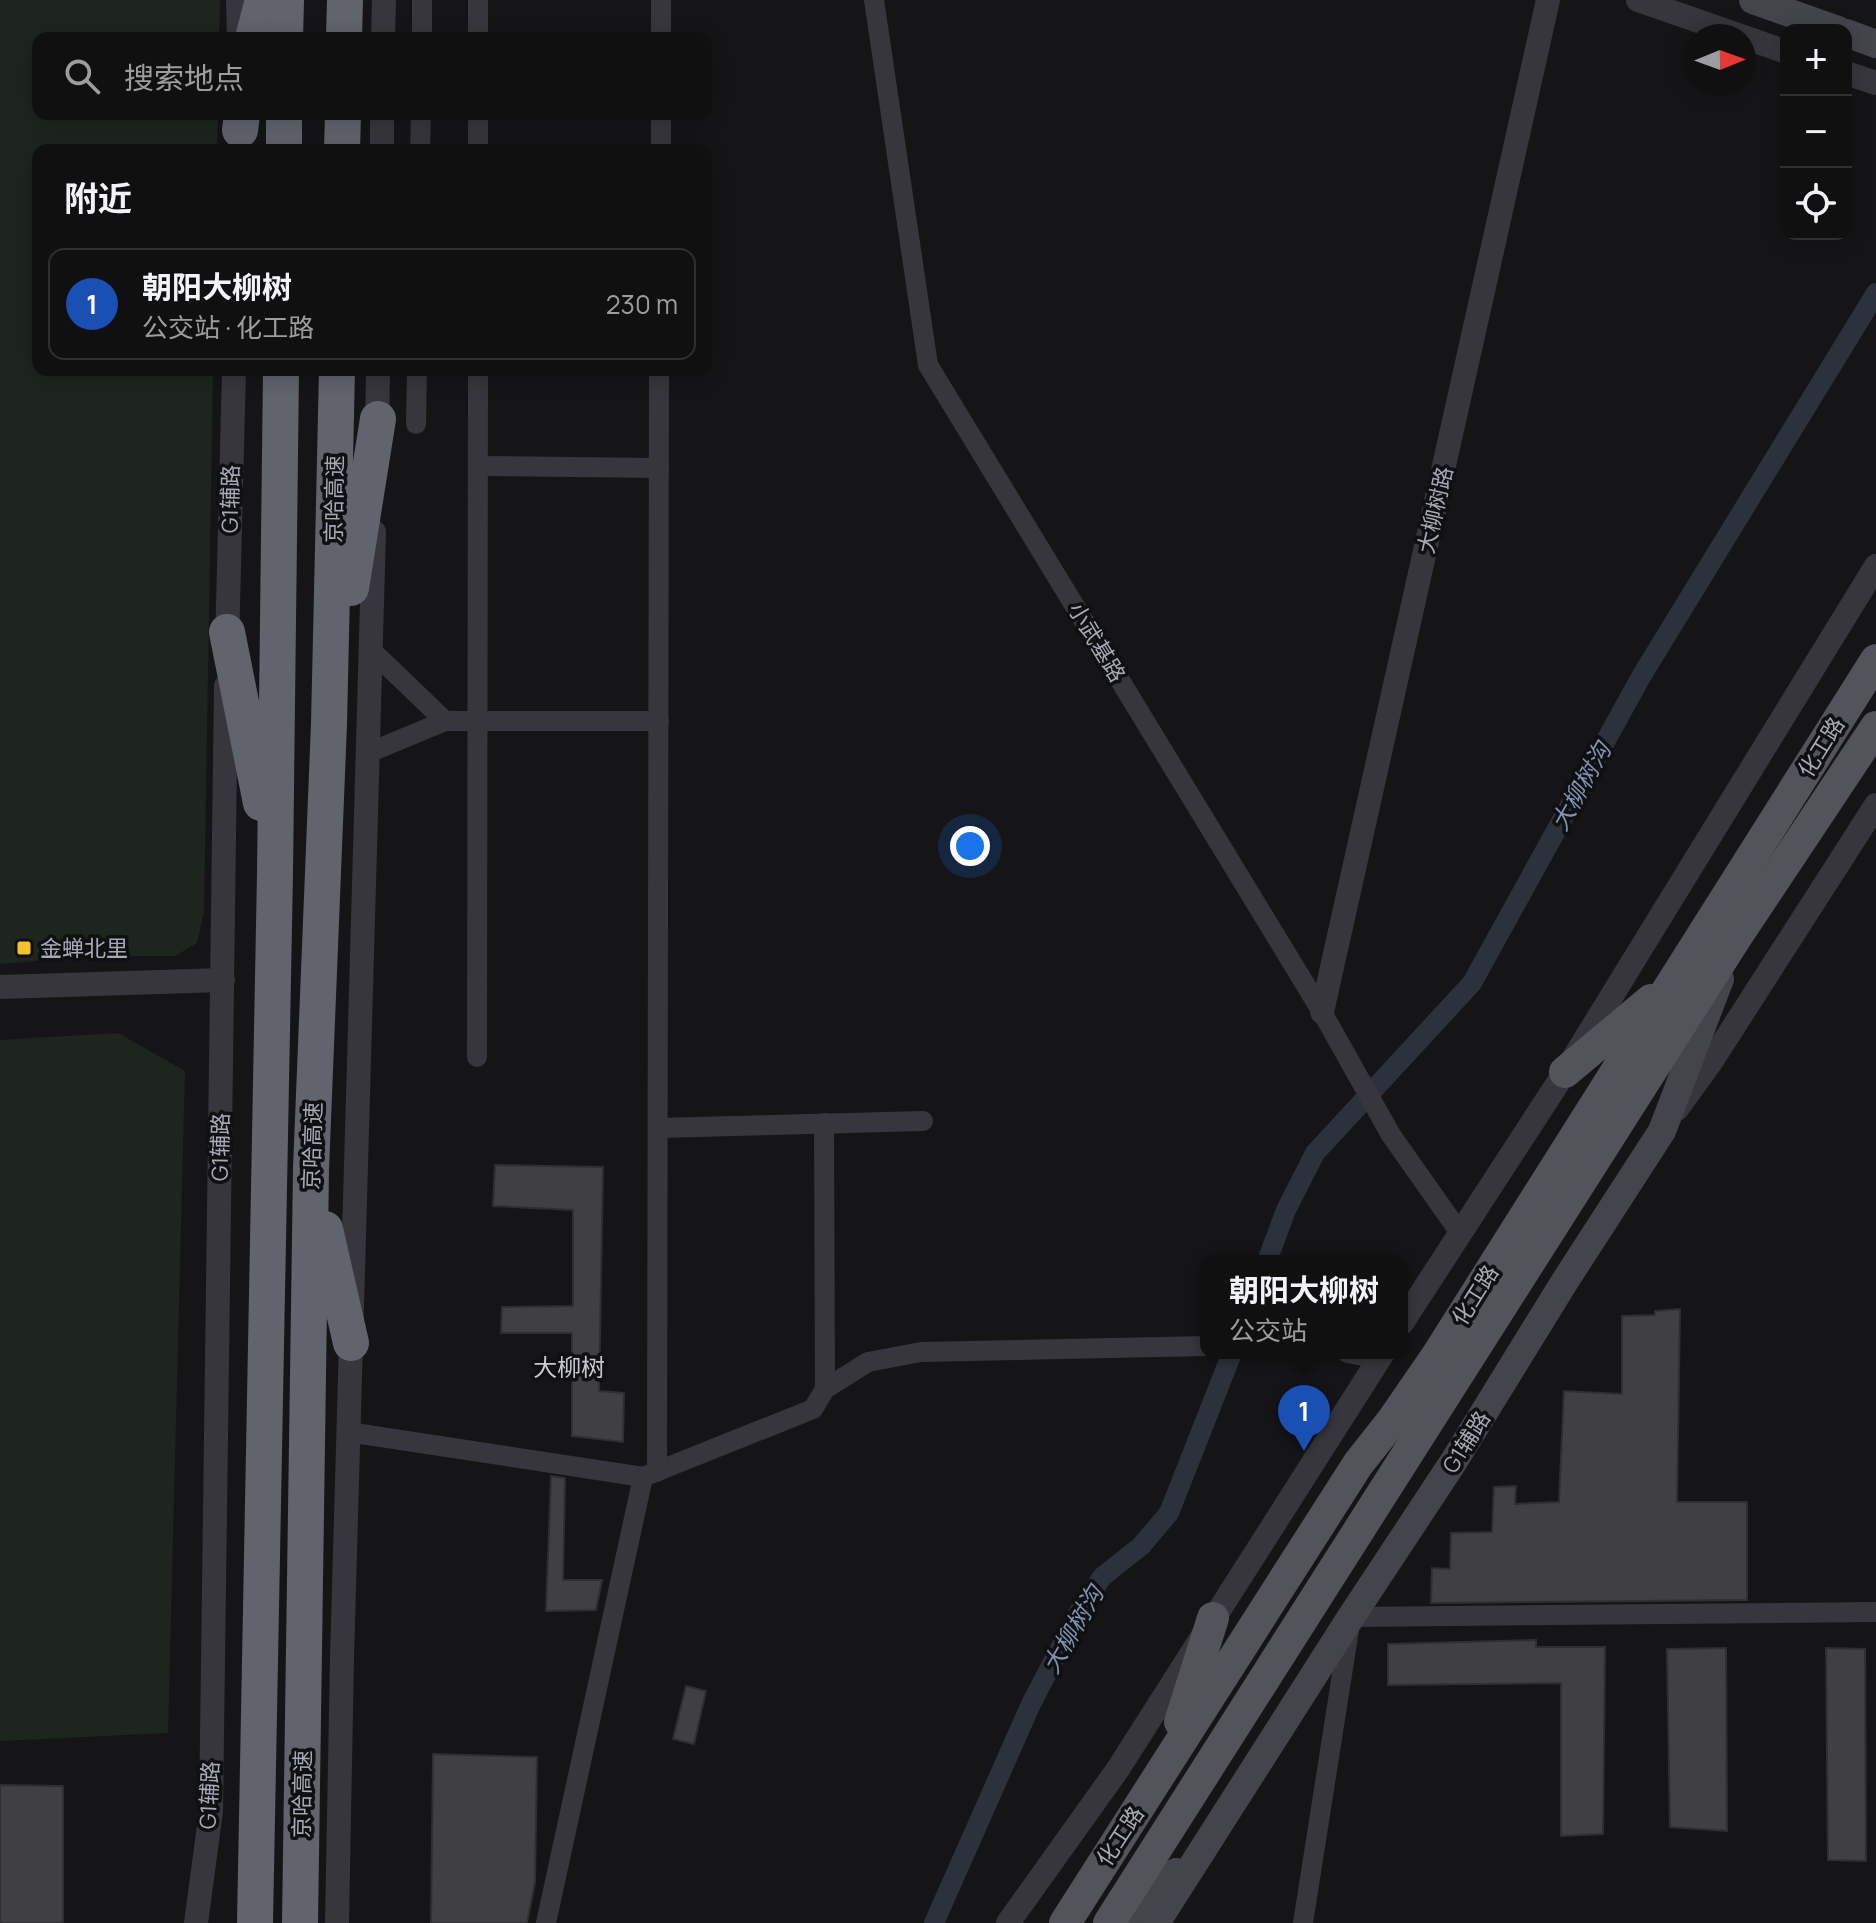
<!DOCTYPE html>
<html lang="zh">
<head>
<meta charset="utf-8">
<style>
  :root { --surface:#101011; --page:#1e1e1f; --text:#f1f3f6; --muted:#9c9d9f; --line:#303031; --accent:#2563eb }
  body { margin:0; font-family:Manrope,"Noto Sans SC",sans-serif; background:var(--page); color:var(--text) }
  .controls { position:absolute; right:24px; top:24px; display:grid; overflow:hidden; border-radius:16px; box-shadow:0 4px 20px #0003 }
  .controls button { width:72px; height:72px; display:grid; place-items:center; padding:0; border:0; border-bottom:2px solid var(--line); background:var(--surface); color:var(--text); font:40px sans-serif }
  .compass { position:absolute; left:1684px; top:24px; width:72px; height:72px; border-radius:50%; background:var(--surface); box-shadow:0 4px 20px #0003; rotate:89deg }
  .you { position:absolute; left:970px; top:846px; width:28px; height:28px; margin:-20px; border:6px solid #fff; border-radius:50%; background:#1a73e8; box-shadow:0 0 0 12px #1a73e833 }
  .badge { display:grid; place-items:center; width:52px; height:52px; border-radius:50%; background:var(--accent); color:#fff; font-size:26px; font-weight:700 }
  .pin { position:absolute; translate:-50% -66px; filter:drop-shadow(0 2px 4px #0008) }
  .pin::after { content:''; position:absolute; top:42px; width:28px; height:24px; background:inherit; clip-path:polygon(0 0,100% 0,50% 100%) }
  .popup { position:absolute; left:1200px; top:1255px; width:208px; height:104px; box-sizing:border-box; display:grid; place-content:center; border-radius:16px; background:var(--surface); filter:drop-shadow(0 2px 6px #0005); font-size:26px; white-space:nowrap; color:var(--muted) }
  .popup b { font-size:30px; color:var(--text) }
  .popup::after { content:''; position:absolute; left:50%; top:100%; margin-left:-16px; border:16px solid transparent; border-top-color:var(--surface) }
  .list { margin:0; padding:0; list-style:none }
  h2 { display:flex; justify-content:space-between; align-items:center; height:104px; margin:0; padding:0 32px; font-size:34px }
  h2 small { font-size:26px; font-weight:400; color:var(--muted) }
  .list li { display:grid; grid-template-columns:52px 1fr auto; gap:24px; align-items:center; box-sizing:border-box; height:112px; margin:0 16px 16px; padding:0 16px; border:2px solid var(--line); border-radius:16px }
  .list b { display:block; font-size:30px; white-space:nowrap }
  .list p { margin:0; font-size:26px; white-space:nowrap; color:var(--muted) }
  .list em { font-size:26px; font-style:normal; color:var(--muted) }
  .icon { flex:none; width:44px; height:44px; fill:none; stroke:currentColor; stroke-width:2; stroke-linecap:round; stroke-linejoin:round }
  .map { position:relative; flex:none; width:1876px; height:1923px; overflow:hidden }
  .search { position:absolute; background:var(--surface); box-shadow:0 4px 20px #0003; left:32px; top:32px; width:680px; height:88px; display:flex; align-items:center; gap:20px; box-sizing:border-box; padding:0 28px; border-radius:16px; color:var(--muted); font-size:30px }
  .panel { position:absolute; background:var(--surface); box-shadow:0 4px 20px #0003; left:32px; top:144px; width:680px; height:232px; border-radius:16px }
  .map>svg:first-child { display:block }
  .green { fill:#1d251e }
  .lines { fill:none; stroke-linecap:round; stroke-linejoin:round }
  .canal { stroke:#2b323b; stroke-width:20 }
  .building { fill:#3f3f44; stroke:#2f2f33; stroke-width:2 }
  .minor { stroke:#36363c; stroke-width:20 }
  .tertiary { stroke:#36363c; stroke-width:24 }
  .secondary { stroke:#44454c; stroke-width:28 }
  .primary { stroke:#52535b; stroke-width:32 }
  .motorway { stroke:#62646d; stroke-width:36 }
  .poi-dot { fill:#f5c22e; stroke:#101012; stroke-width:3 }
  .labels { text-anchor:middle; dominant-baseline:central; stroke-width:7; stroke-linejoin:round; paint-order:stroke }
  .street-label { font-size:22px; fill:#a6aab7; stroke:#101012 }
  .poi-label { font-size:22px; fill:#a6aab7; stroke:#101012; text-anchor:start }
  .water-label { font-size:24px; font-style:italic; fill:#7d95b3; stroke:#101012 }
  .neighbourhood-label { font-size:24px; fill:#c7cad3; stroke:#101012 }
</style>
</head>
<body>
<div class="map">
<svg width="1876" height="1923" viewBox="0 0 1876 1923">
  <rect width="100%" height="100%" fill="#151517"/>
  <!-- green -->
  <g class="green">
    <polygon points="0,0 220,0 219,38 38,38 38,114 218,114 217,150 38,150 38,370 213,370 204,912 197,943 175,956 93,956 0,964"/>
    <polygon points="118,1033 185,1071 168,1733 0,1741 0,1040"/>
  </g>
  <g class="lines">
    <!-- canal -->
    <g class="canal">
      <polyline points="1267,1261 1286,1210 1315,1153 1472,983 1642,675 1876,293"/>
      <polyline points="934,1923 1031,1704 1080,1610 1102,1577 1141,1546 1169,1513 1232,1353"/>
    </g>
  </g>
  <!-- building -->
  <g class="building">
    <polygon points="495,1165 603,1167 599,1391 624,1393 623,1442 572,1436 572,1333 501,1333 502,1307 573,1306 573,1210 493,1206"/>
    <polygon points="1680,1309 1677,1502 1747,1502 1747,1600 1431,1603 1432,1568 1450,1569 1451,1533 1492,1532 1494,1487 1516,1486 1515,1504 1559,1502 1564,1391 1622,1394 1622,1316 1655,1315 1655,1311"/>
    <polygon points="551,1476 565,1478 563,1580 602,1580 596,1610 546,1611"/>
    <polygon points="1536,1640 1536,1647 1605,1647 1603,1834 1561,1836 1561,1683 1388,1685 1388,1644"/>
    <polygon points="1726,1648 1727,1831 1670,1827 1667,1649"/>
    <polygon points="1826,1648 1865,1649 1866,1861 1828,1860"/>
    <polygon points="686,1686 706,1691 694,1744 673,1739"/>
    <polygon points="433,1754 537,1757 535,1883 527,1923 431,1923"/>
    <polygon points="0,1785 63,1786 63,1923 0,1923"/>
  </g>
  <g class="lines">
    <!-- minor -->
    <g class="minor">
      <polyline points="874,0 928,365 1322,1012 1391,1135 1460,1233"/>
      <polyline points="422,38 422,0"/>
      <polyline points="478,38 478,0"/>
      <polyline points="661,38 661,0"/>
      <polyline points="420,150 421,114"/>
      <polyline points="478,150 478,114"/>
      <polyline points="661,150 661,114"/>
      <polyline points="416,424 417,370"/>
      <polyline points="478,466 659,468"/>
      <polyline points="371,650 445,721"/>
      <polyline points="368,753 445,721 659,721"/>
      <polyline points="477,1057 478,370"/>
      <polyline points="824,1123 825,1389"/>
      <polyline points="658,1128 923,1121"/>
      <polyline points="1347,1353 1380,1359"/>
      <polyline points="348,1432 643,1477 813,1409 825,1389 868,1362 921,1352 1206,1346"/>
      <polyline points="657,1472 659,370"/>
      <polyline points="546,1923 643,1477"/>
      <polyline points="1303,1923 1351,1617 1876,1612"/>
    </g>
    <!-- tertiary -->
    <g class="tertiary">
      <polyline points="238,0 239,38"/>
      <polyline points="1638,0 1741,36"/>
      <polyline points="1744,37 1786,52"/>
      <polyline points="383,38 384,0"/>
      <polyline points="1846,73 1876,83"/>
      <polyline points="382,150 382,114"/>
      <polyline points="377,432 378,370"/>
      <polyline points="227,646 234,370"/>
      <polyline points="0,987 223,980"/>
      <polyline points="1322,1012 1548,0"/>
      <polyline points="1677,1109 1711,1062 1876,805"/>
      <polyline points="1402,1323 1565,1072 1876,566"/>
      <polyline points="196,1923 211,1811 226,686"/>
      <polyline points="337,1923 342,1658 374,532"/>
      <polyline points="1008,1923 1118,1769 1383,1353"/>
    </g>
    <!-- secondary -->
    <g class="secondary">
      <polyline points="1753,0 1838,30"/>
      <polyline points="1846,33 1876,44"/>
      <polyline points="1121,1923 1176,1872"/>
      <polyline points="1156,1923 1351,1617 1454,1461 1565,1281 1662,1131 1720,979"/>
    </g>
    <!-- primary -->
    <g class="primary">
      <polyline points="1565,1072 1651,1000"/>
      <polyline points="1180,1722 1213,1618"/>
      <polyline points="1065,1923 1358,1464 1392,1421 1438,1354 1876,660"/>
      <polyline points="1109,1923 1735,939 1876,727"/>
    </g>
    <!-- motorway -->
    <g class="motorway">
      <polyline points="253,38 263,0"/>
      <polyline points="285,38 286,0"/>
      <polyline points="344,38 345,0"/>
      <polyline points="240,130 242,114"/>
      <polyline points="284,150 284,114"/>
      <polyline points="342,150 343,114"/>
      <polyline points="351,588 378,419"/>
      <polyline points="227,632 261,803"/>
      <polyline points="325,1229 351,1343"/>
      <polyline points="255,1923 275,873 281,370"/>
      <polyline points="300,1923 311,1169 329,724 337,370"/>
    </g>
  </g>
  <!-- markers -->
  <rect class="poi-dot" x="16" y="940" width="16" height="16" rx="4"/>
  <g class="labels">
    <!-- street labels -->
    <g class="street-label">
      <text transform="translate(230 499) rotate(-89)">G1辅路</text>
      <text transform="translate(334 499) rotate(-89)">京哈高速</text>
      <text transform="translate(1435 510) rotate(-77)">大柳树路</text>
      <text transform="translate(1097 642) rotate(59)">小武基路</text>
      <text transform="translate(1821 747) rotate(-58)">化工路</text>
      <text transform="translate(312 1146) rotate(-88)">京哈高速</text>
      <text transform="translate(220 1147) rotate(-89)">G1辅路</text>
      <text transform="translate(1475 1295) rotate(-58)">化工路</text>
      <text transform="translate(1466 1442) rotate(-58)">G1辅路</text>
      <text transform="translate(302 1794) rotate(-89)">京哈高速</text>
      <text transform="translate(209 1795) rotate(-87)">G1辅路</text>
      <text transform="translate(1120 1836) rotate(-57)">化工路</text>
    </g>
    <!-- poi labels -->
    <g class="poi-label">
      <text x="40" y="948">金蝉北里</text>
    </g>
    <!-- water labels -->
    <g class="water-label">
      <text transform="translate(1580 786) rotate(-61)">大柳树沟</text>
      <text transform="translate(1072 1629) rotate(-60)">大柳树沟</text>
    </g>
    <!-- neighbourhood labels -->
    <g class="neighbourhood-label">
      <text x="569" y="1366">大柳树</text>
    </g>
  </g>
</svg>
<div class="controls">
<button>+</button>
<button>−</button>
<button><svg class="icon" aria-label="locate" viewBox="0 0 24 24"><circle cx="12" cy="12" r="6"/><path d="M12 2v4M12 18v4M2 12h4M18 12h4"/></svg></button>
</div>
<svg class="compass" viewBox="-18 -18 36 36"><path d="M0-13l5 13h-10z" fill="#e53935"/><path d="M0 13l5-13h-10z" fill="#9c9d9f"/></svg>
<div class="you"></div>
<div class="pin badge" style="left:1304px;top:1451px;background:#1a4fb4">1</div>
<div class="popup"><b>朝阳大柳树</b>公交站</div>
<div class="search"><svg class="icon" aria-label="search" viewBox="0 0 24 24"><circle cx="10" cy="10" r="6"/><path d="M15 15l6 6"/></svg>搜索地点</div>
<section class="panel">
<h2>附近<small></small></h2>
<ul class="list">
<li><span class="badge" style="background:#1a4fb4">1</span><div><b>朝阳大柳树</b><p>公交站 · 化工路</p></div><em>230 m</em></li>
</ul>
</section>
</div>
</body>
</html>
